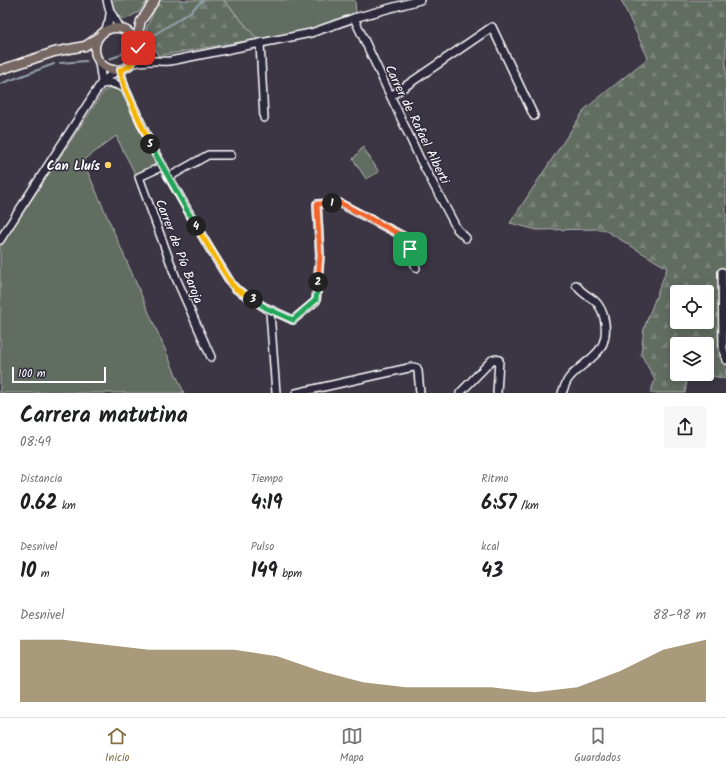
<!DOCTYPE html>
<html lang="es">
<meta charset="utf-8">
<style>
:root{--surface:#fff;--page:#f6f6f6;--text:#202124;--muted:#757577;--line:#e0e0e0;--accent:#847042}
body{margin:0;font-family:Kalam,sans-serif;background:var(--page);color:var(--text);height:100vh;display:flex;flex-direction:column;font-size:15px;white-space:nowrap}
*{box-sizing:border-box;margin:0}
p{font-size:13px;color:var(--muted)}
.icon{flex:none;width:22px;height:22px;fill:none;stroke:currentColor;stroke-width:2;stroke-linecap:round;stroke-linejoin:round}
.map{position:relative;height:393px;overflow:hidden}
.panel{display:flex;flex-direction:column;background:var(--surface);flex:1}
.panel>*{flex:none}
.buttons{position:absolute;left:670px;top:285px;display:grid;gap:8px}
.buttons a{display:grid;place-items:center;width:44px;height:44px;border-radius:4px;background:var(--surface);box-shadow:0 2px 10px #0003;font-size:20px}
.scale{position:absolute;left:12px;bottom:10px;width:94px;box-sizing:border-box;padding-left:4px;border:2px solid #fff;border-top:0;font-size:11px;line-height:14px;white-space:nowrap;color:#fff;-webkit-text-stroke:3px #2f2a3d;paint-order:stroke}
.pin{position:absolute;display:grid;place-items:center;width:34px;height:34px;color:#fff;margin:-17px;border-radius:8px;box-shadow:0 2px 6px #0006}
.km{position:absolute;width:20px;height:20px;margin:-10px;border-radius:50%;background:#222;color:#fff;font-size:11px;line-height:20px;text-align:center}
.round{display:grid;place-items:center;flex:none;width:42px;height:42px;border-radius:4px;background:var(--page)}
.overview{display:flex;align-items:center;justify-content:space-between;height:68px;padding:0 20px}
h1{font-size:22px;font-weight:600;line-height:30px}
.figures{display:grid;grid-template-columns:repeat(3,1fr);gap:6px;height:68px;padding:4px 20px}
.figures div{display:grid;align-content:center}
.figures b{font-size:20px;font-weight:600}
.figures small{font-size:11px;font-weight:400}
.figures p{font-size:11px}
.chart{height:112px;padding:8px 20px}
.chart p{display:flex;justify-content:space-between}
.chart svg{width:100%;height:72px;margin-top:4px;fill:var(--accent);opacity:.7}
.dock{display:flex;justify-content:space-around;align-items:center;height:56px;border-top:1px solid var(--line);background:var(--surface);font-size:11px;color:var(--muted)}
.dock a{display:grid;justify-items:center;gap:2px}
.dock .current{color:var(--accent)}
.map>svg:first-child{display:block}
</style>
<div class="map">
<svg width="726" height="393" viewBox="0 0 726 393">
<defs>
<pattern id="forest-firs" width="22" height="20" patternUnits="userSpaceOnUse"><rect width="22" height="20" fill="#626d62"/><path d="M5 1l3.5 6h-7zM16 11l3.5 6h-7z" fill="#7a837a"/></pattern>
</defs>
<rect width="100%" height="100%" fill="#3c3544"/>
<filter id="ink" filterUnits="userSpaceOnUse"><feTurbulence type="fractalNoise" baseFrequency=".025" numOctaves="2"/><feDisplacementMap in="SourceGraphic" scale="8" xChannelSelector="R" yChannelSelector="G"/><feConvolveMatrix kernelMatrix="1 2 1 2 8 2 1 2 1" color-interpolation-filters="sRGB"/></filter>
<g filter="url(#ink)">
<!-- green -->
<g fill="#626d62" stroke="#b0b6b0">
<path d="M 111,0 L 148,0 L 139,12 L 124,20 L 115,13 Z"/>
<path d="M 224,0 L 355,0 L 356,13 L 311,30 L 257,39 Z"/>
<path d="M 111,88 L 121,91 L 157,165 L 135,174 L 116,136 L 83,161 L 184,393 L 0,393 L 0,247 L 104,91 Z"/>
<path d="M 363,147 L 379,172 L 366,179 L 353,159 Z"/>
</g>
<!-- forest -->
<g fill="url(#forest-firs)" stroke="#b0b6b0" fill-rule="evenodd">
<path d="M 159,0 L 224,0 L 257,39 L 158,56 L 146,29 Z"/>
<path d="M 621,0 L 726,0 L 726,379 L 704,374 L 707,374 L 707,344 L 677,344 L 677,374 L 688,374 L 685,393 L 650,393 L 655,380 L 641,354 L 644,328 L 667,268 L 603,229 L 537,230 L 510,223 L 585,109 L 648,58 ZM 677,292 L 707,292 L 707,322 L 677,322 Z"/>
</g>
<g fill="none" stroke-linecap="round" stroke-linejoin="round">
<!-- stream -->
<g stroke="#93a2ab" stroke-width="2">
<path d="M 146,40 L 190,12 L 203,0"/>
<path d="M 109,59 L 118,56 L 129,49"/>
<path d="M 60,63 L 86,61"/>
<path d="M 0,84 L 54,64"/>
</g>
<!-- minor casing -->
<g stroke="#fff" stroke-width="10">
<g id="minor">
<path d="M 107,0 L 110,11 L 120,28"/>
<path d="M 354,18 L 420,159 L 457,229 L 466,238"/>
<path d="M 105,31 L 109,21 L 110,14"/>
<path d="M 260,43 L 264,118"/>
<path d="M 138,48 L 149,60"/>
<path d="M 99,63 L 102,82"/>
<path d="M 132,64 C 146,59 156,62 170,61 L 311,33 L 354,18 L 420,0"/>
<path d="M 120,70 L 125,88 L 153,149 L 208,246 L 231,283 L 236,289 L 266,308 L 270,312 L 276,393"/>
<path d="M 101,84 L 112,83 L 125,88"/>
<path d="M 391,96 L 492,27 L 534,116"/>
<path d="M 163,166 L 139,177 L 176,278 L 211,357"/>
<path d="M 169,177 L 208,155 L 231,155"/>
<path d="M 0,240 L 102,82 L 116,71"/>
<path d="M 722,272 L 723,348 L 726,360"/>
<path d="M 267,308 L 293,320 L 316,301 L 320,255 L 317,204 L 339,203 L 403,236 L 410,249 L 416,268"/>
<path d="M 296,393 L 413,367 L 417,368 L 418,371 L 420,393"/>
<path d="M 460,393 L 492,360 L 496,359 L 499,360 L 497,393"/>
<path d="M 562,393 C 564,388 566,381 570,377 C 587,358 609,354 605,323 C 604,317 603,311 599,306 C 596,300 590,298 585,294 C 582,292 579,289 576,285"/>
</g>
</g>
<!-- major casing -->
<g stroke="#fff" stroke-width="11">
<g id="major">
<circle cx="116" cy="49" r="21"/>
<path d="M 136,42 L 141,21 L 155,0"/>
<path d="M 0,70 L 54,52 L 85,46 L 97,38"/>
</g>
</g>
<!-- minor -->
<use href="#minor" stroke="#2f2a3d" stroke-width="7"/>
<!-- major -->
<use href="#major" stroke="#776864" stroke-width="8"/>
</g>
</g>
<g fill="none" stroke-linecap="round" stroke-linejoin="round" filter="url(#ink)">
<!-- split-1 casing -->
<g stroke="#fff" stroke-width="8">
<path id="split-1" d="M 332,203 L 340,203 L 403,236 L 410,249"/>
</g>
<!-- split-2 casing -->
<g stroke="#fff" stroke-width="8">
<path id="split-2" d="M 318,282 L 320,255 L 317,204 L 332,203"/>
</g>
<!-- split-3 casing -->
<g stroke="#fff" stroke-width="8">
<path id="split-3" d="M 253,299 L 266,308 L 293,320 L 316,300 L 318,282"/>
</g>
<!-- split-4 casing -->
<g stroke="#fff" stroke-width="8">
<path id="split-4" d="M 196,226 L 231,283 L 236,289 L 253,299"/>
</g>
<!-- split-5 casing -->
<g stroke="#fff" stroke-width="8">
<path id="split-5" d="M 150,144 L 196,226"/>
</g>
<!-- split-6 casing -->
<g stroke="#fff" stroke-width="8">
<path id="split-6" d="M 138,48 C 137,59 132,67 120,70 L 125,88 L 150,144"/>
</g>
<!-- split-1 -->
<use href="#split-1" stroke="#f0652b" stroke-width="5"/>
<!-- split-2 -->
<use href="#split-2" stroke="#f0652b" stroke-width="5"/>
<!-- split-3 -->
<use href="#split-3" stroke="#22a559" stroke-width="5"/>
<!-- split-4 -->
<use href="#split-4" stroke="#f5b400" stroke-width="5"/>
<!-- split-5 -->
<use href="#split-5" stroke="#22a559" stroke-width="5"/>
<!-- split-6 -->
<use href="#split-6" stroke="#f5b400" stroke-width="5"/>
</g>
<!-- markers -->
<circle fill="#ffd166" stroke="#2f2a3d" stroke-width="1.5" cx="108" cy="165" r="4"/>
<g text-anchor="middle" stroke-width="3" stroke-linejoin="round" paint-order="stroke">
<!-- street labels -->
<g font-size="13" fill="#fff" stroke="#2f2a3d">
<text transform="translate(418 124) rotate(64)" y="5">Carrer de Rafael Alberti</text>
<text transform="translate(180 251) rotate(69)" y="5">Carrer de Pío Baroja</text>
</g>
<!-- poi labels -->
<g font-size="13" font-weight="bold" fill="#fff" stroke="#2f2a3d" text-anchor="end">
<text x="100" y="170">Can Lluís</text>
</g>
</g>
</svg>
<div class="buttons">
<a><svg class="icon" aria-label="locate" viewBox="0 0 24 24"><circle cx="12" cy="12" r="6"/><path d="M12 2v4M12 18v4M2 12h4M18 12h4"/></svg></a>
<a><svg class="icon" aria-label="layers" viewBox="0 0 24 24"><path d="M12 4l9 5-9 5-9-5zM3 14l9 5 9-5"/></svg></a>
</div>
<div class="scale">100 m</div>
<div class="pin" style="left:410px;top:249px;background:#1e9e55"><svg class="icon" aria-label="arrive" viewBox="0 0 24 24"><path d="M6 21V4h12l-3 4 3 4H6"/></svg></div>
<div class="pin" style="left:138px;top:48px;background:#d93025"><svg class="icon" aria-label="check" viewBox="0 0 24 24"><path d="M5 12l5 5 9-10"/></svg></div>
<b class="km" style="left:332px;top:203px">1</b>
<b class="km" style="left:318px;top:282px">2</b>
<b class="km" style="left:253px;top:299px">3</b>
<b class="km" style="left:196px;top:226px">4</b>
<b class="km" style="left:150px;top:144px">5</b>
</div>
<section class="panel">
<div class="overview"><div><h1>Carrera matutina</h1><p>08:49</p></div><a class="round"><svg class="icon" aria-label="share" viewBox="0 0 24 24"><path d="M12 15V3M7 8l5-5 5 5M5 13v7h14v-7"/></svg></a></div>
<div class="figures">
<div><p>Distancia</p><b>0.62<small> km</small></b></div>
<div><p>Tiempo</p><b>4:19</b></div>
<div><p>Ritmo</p><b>6:57<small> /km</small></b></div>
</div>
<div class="figures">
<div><p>Desnivel</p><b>10<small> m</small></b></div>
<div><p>Pulso</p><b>149<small> bpm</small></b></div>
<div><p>kcal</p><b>43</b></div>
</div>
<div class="chart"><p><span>Desnivel</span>88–98 m</p>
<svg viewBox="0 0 160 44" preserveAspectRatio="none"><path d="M0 44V6L10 6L20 9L30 12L40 12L50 12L60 16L70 25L80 32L90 35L100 35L110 35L120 38L130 35L140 25L150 12L160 6V44z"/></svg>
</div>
</section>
<nav class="dock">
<a class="current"><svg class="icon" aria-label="home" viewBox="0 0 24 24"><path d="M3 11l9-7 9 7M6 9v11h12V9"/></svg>Inicio</a>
<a><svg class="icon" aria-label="map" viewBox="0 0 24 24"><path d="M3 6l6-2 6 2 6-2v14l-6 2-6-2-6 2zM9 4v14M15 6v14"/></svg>Mapa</a>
<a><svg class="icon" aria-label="saved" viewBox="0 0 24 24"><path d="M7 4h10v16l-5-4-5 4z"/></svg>Guardados</a>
</nav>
